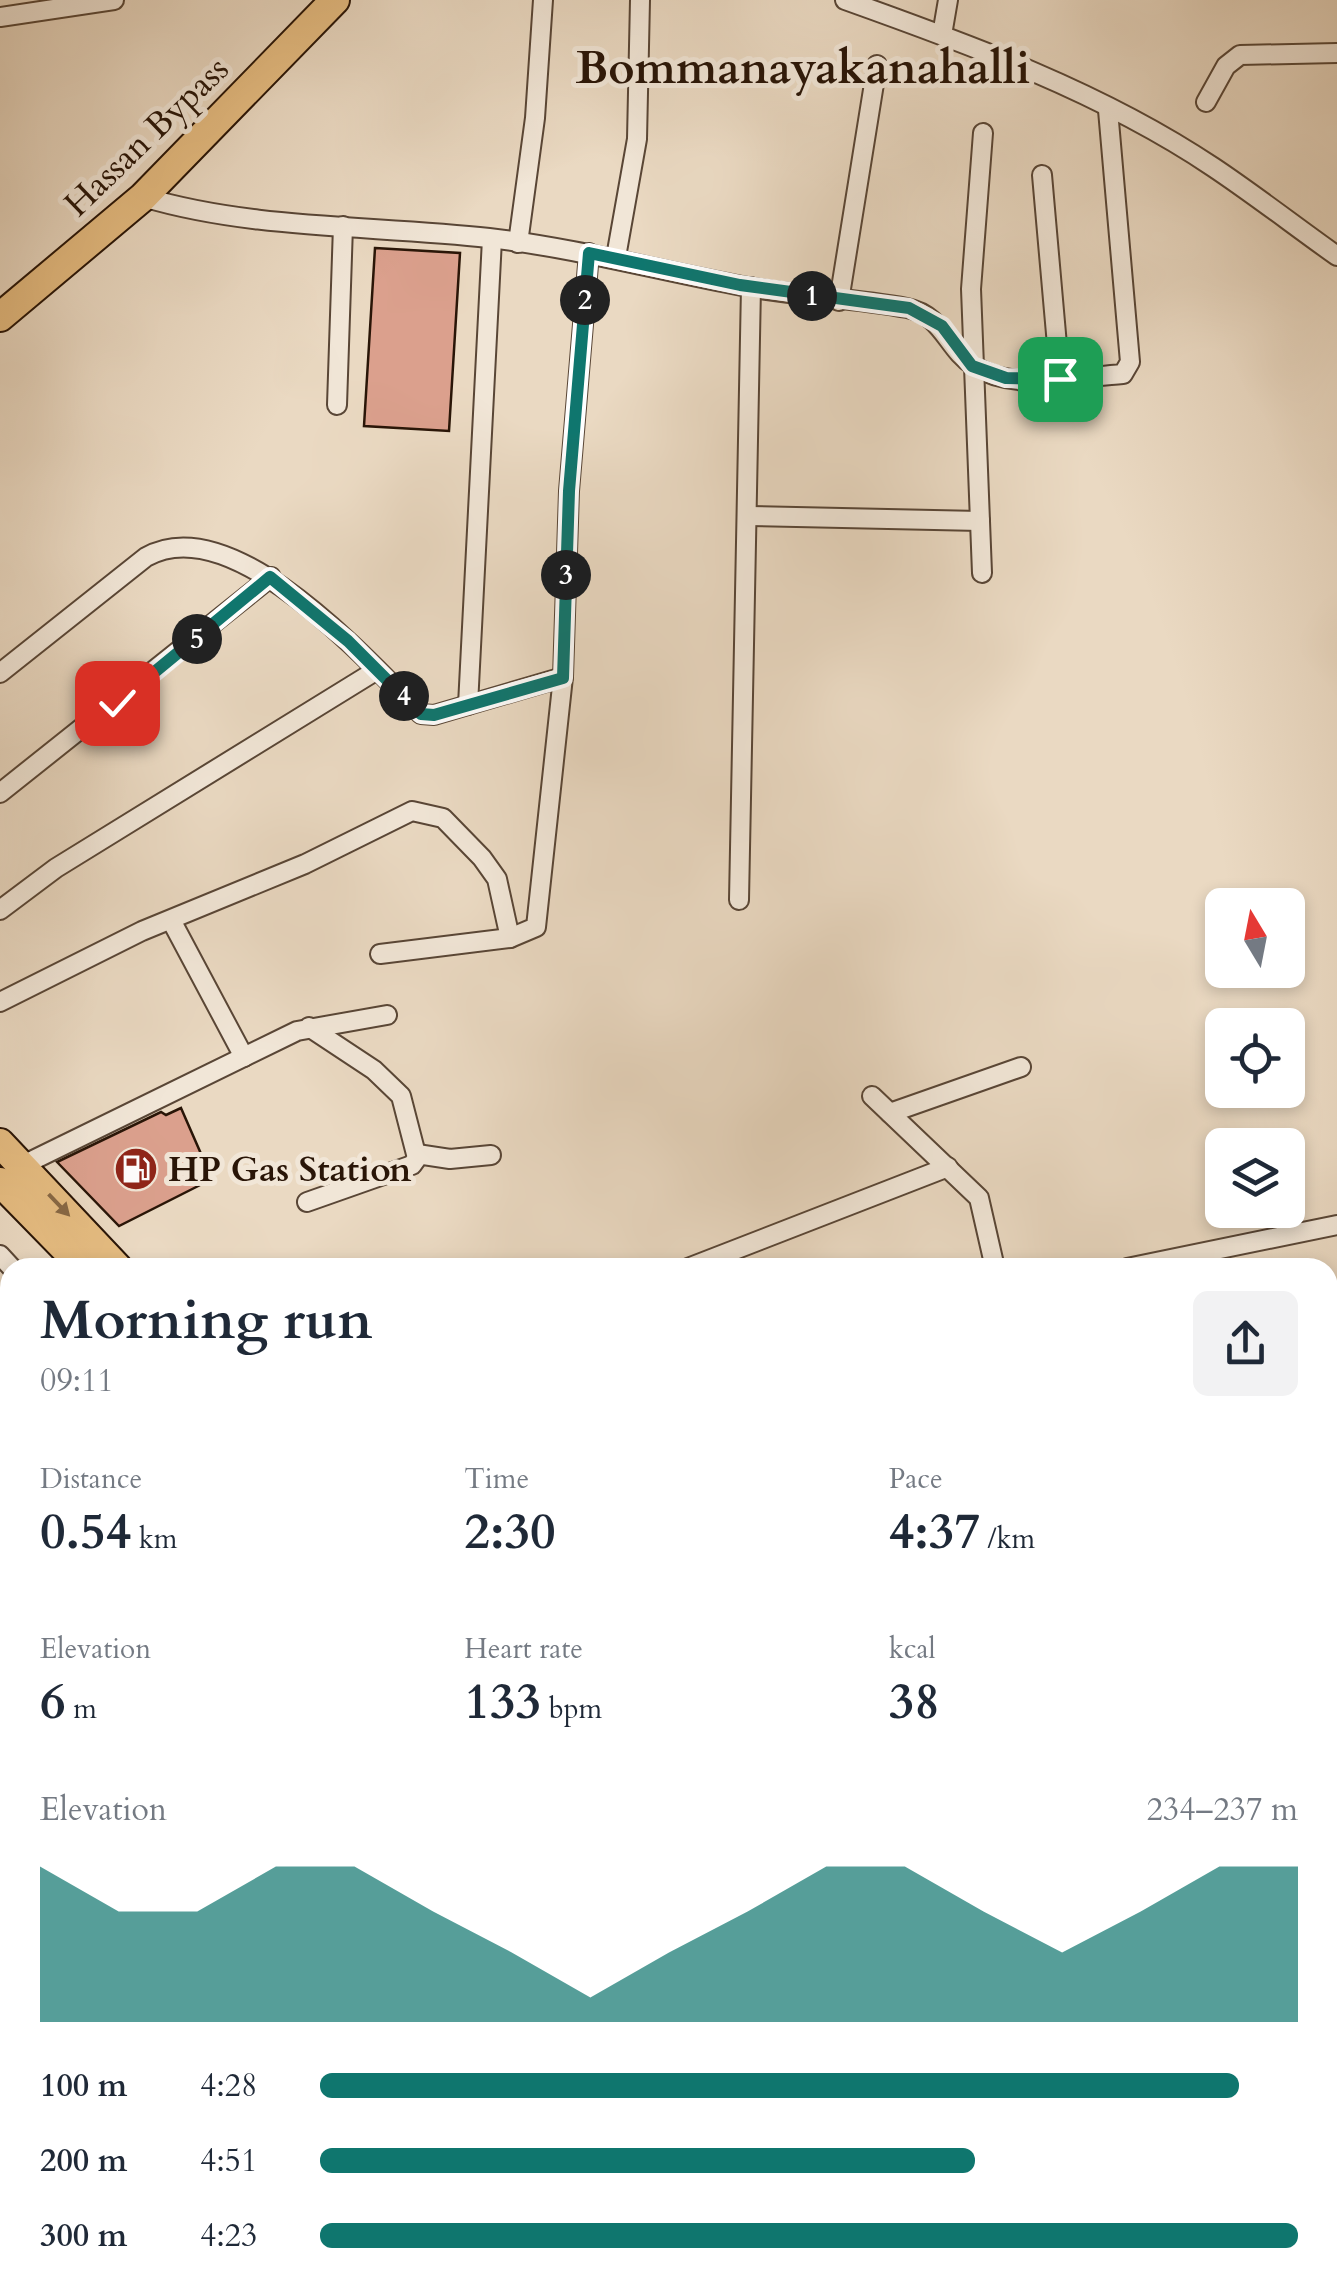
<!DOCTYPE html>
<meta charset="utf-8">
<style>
:root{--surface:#fff;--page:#f2f2f3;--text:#1f2937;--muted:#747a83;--accent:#0f766e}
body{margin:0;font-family:Cardo,serif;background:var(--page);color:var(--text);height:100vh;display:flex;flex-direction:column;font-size:38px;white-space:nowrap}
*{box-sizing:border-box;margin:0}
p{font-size:32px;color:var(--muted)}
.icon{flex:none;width:55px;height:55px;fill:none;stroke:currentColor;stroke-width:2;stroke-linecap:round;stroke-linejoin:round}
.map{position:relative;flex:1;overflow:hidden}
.sheet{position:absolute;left:0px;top:1258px;width:1338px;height:1038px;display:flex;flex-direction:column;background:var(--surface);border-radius:30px 30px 0 0;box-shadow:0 5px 15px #0003}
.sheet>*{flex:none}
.needle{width:65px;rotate:350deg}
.controls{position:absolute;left:1205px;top:888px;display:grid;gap:20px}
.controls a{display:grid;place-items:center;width:100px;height:100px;border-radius:15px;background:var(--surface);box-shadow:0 5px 15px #0003;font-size:50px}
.pin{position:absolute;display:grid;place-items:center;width:85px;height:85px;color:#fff;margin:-42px;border-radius:20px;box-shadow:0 5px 15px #0006}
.km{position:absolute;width:50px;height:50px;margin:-25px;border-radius:50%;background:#222;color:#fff;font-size:28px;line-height:50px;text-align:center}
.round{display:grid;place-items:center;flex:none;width:105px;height:105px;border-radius:15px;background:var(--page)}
.overview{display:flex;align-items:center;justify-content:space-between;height:170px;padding:0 40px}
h1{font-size:55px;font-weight:600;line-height:75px}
.metrics{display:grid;grid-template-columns:repeat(3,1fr);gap:15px;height:170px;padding:10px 40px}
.metrics div{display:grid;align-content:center}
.metrics b{font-size:50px;font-weight:600}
.metrics small{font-size:28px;font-weight:400}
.metrics p{font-size:28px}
.chart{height:280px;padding:20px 40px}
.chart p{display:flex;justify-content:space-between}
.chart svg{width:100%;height:180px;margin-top:10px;fill:var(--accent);opacity:.7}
ul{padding:0 40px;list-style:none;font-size:32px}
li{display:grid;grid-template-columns:160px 120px 1fr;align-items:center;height:75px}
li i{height:25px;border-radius:12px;background:var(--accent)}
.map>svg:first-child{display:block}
</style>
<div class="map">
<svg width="1337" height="2294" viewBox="0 0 1337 2294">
<rect width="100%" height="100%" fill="#ead9c2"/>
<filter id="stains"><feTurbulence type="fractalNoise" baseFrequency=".002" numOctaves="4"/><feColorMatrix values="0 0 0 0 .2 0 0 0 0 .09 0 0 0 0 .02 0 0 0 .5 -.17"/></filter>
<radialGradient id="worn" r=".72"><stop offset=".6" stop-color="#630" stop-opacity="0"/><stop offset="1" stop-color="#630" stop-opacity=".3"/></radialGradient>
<!-- building -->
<g fill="#dba08d" stroke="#291507" stroke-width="2.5">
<path d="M 375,248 L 460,253 L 449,431 L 364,426 Z"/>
<path d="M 181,1108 L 212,1179 L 119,1226 L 57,1162 L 161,1112 L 166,1115 Z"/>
</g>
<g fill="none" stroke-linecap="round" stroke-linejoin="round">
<!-- minor casing -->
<g stroke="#594636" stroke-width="22">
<g id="minor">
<path d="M 845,0 C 971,45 1101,92 1213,167 C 1255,195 1296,227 1337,256"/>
<path d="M 0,17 L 114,0"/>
<path d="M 942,35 L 948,0"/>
<path d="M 1206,102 L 1226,66 L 1240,55 L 1337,53"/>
<path d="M 1042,175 L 1060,379"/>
<path d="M 143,197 C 254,230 374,225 489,238 C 575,248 657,270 742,286 C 796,296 853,298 907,308 C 943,315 947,349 974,366 C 1014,392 1078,377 1123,374 L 1130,362 L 1108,110"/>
<path d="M 518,243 L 535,118 L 543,0"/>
<path d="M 616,257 L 637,139 L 640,0"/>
<path d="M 839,301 L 877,65"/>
<path d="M 337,405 L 343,226"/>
<path d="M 747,516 L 980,521"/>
<path d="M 982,573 L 971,289 L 983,133"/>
<path d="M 0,673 L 146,557 C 232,508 367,660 421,714 L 434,715 L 563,677"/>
<path d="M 468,705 L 492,239"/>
<path d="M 0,793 L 271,577"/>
<path d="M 739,900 L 751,287"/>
<path d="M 0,910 L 56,868 L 377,670"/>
<path d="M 171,920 L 244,1057"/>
<path d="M 380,954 L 510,938 L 536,927 L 563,677 L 569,491 L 589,253"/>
<path d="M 0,1002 L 142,931 L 305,864 L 412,811 L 443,818 L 482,858 L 497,879 L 510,938"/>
<path d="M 872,1096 L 979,1198 L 995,1268"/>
<path d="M 890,1113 L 1021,1067"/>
<path d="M 417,1154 L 450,1159 L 491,1155"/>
<path d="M 21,1166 L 297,1031 L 387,1015"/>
<path d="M 307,1202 L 412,1165 L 417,1158 L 401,1096 L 374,1070 L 309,1027"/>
<path d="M 0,1255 L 12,1268"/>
<path d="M 688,1268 L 948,1167"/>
<path d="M 1127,1268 L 1337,1225"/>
<path d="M 0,1423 L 10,1421"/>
<path d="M 1328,1504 L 1337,1501"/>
<path d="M 0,1516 L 10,1513"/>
<path d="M 1328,1685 L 1337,1683"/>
<path d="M 1328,1758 L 1337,1753"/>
<path d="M 0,1763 L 10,1759"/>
<path d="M 1328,1940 L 1337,1933"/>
<path d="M 1328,2052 L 1337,2045"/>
<path d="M 1328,2071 L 1337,2081"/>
<path d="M 639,2285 L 645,2294"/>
<path d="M 841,2294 L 854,2285"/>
<path d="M 907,2294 L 917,2285"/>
</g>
</g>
<!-- highway casing -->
<g stroke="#291507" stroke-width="32">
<g id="highway">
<path d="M 0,317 L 143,197 L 335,0"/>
<path d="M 0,1143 L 118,1268"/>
<path d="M 0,1182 L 84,1268"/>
<path d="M 1001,2285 L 1009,2294"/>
<path d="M 1028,2285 L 1036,2294"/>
</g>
</g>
<!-- minor -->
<use href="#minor" stroke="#f1e6d7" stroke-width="18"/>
<!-- highway -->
<use href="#highway" stroke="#e5bc81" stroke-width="28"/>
</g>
<!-- one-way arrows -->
<defs><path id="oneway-solid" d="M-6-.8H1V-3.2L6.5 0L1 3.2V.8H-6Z" transform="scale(2.5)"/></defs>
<use fill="#876844" href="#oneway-solid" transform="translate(59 1205) rotate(46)"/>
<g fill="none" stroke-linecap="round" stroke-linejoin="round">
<!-- route casing -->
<g stroke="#fff" stroke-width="20">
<path id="route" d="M 117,703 L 270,577 L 348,641 L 421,714 L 434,715 L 563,678 L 569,491 L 589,253 L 740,285 L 909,308 L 942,326 L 972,366 L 1006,378 L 1060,379"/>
</g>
<!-- route -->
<use href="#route" stroke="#0f766e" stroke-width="12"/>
</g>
<!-- icons -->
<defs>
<g id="fuel-disc" transform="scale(2.25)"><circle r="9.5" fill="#8f2418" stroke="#f1e6d7"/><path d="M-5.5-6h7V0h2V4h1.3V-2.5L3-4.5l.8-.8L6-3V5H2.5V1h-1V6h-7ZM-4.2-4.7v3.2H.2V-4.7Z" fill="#fff"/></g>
</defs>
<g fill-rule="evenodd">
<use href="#fuel-disc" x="136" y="1169"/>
</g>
<g text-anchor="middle" stroke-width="10" stroke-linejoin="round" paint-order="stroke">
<!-- street labels -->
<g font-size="35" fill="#291507" stroke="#f1e6d7">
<text transform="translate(146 136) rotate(-44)" y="12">Hassan Bypass</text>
</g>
<!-- poi labels -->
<g font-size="35" font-weight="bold" fill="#291507" stroke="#f1e6d7" text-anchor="start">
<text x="168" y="1181">HP Gas Station</text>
</g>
<!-- district labels -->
<g font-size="45" font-weight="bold" fill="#291507" stroke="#f1e6d7">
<text x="803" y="83">Bommanayakanahalli</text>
</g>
</g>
<rect width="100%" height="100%" filter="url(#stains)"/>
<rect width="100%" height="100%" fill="url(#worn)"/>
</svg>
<div class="controls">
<a><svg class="needle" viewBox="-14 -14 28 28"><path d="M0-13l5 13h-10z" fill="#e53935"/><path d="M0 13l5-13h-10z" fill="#747a83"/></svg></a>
<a><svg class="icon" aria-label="locate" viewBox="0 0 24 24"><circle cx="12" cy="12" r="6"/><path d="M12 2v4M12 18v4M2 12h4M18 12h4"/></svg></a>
<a><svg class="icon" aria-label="layers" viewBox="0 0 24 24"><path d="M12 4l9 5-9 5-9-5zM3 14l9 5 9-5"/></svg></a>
</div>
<div class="pin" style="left:1060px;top:379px;background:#1e9e55"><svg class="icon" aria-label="arrive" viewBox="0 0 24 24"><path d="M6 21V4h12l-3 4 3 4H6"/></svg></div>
<div class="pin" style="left:117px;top:703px;background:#d93025"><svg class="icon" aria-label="check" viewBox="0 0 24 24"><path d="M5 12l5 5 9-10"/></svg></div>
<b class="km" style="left:812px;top:296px">1</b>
<b class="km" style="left:585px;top:300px">2</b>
<b class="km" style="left:566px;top:575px">3</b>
<b class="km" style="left:404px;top:696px">4</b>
<b class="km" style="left:197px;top:639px">5</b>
<section class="sheet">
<div class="overview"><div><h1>Morning run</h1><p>09:11</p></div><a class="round"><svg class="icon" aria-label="share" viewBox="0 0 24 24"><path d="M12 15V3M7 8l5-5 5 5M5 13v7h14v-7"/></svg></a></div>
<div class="metrics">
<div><p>Distance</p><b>0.54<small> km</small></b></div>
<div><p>Time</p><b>2:30</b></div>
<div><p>Pace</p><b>4:37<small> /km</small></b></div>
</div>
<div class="metrics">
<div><p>Elevation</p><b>6<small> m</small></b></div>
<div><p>Heart rate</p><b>133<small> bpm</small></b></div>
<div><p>kcal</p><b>38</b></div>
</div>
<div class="chart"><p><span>Elevation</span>234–237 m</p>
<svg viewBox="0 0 160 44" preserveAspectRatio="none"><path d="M0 44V6L10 17L20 17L30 6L40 6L50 17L60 27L70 38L80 27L90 17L100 6L110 6L120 17L130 27L140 17L150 6L160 6V44z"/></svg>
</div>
<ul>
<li><b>100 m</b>4:28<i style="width:94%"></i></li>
<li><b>200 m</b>4:51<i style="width:67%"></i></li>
<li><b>300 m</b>4:23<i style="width:100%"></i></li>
</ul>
</section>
</div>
